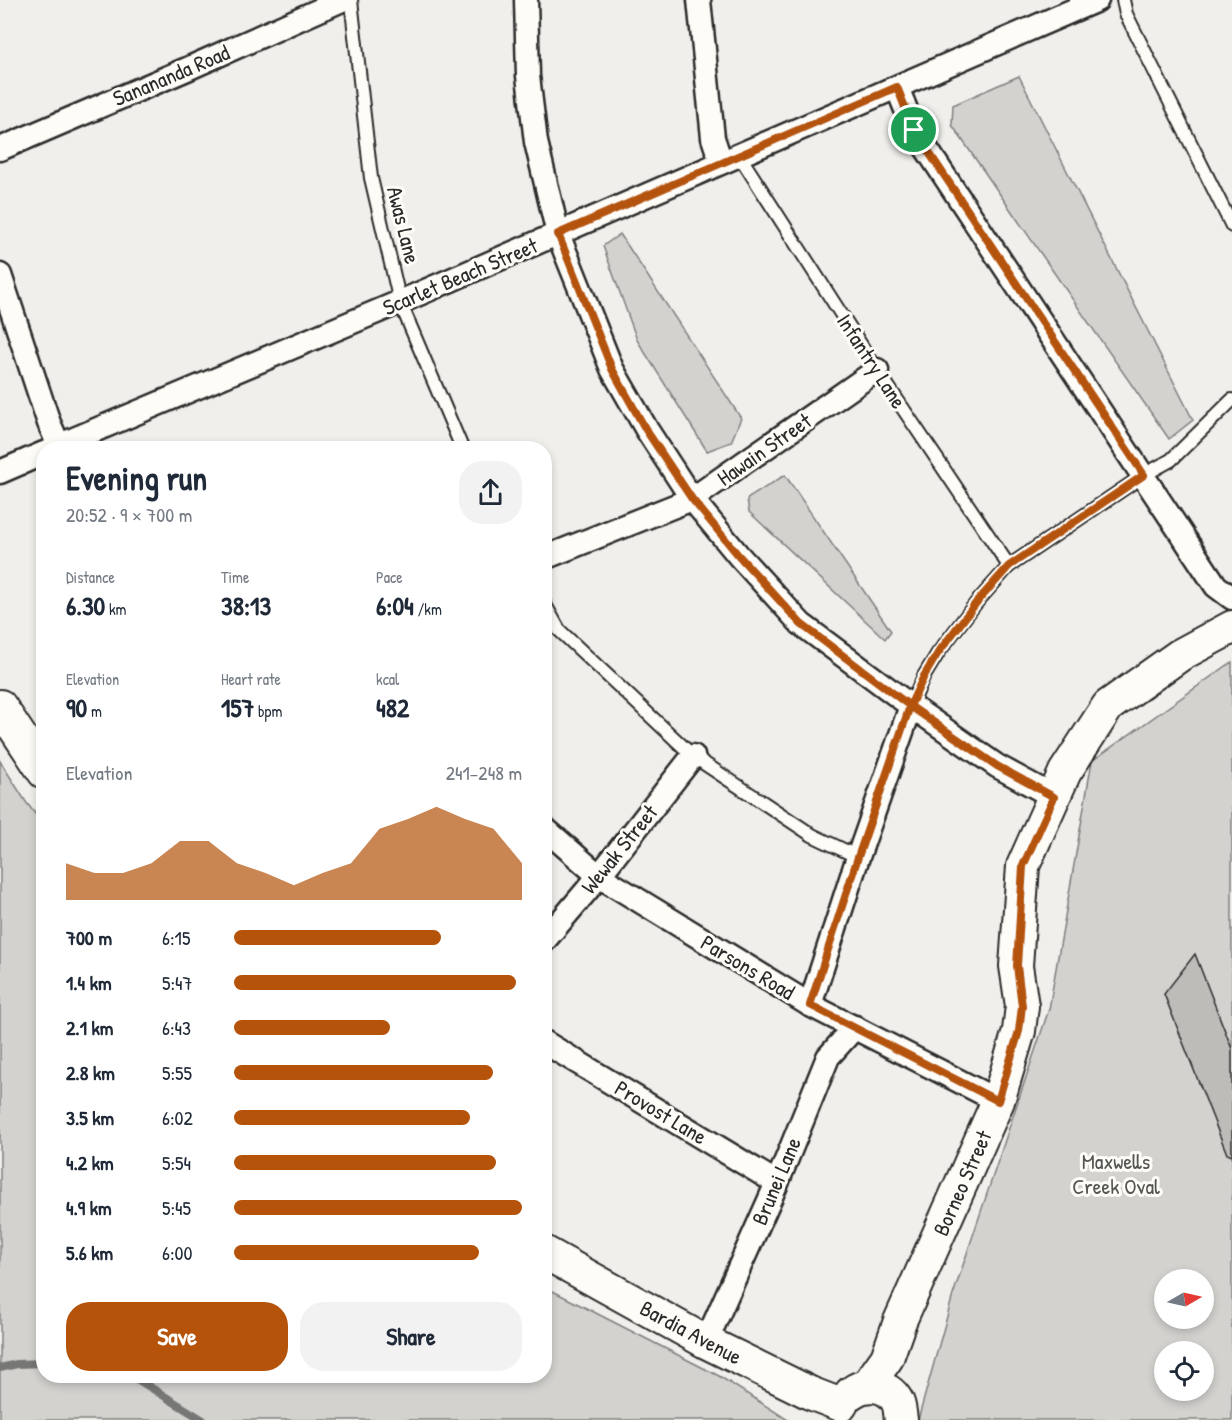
<!DOCTYPE html>
<meta charset="utf-8">
<style>
:root{--surface:#fff;--page:#f2f2f3;--text:#1f2937;--muted:#747a83;--accent:#b45309}
body{margin:0;font-family:"Patrick Hand",sans-serif;background:var(--page);color:var(--text);height:100vh;display:flex;flex-direction:column;font-size:22px;white-space:nowrap}
*{box-sizing:border-box;margin:0}
p{font-size:20px;color:var(--muted)}
.icon{flex:none;width:33px;height:33px;fill:none;stroke:currentColor;stroke-width:2;stroke-linecap:round;stroke-linejoin:round}
.map{position:relative;flex:1;overflow:hidden}
.drawer{position:absolute;left:36px;top:441px;width:516px;height:942px;display:flex;flex-direction:column;background:var(--surface);border-radius:24px;box-shadow:0 3px 9px #0003}
.drawer>*{flex:none}
.needle{width:39px;rotate:81deg}
.controls{position:absolute;left:1154px;top:1269px;display:grid;gap:12px}
.controls a{display:grid;place-items:center;width:60px;height:60px;border-radius:50%;background:var(--surface);box-shadow:0 3px 9px #0003;font-size:30px}
.pin{position:absolute;display:grid;place-items:center;width:51px;height:51px;color:#fff;margin:-26px;border:3px solid #fff;border-radius:50%;box-shadow:0 2px 6px #0007}
.round{display:grid;place-items:center;flex:none;width:63px;height:63px;border-radius:24px;background:var(--page)}
.headline{display:flex;align-items:center;justify-content:space-between;height:102px;padding:0 30px}
h1{font-size:33px;font-weight:700;line-height:45px}
.stats{display:grid;grid-template-columns:repeat(3,1fr);gap:9px;height:102px;padding:6px 30px}
.stats div{display:grid;align-content:center}
.stats b{font-size:26px;font-weight:700}
.stats small{font-size:16px;font-weight:400}
.stats p{font-size:16px}
.chart{height:168px;padding:12px 30px}
.chart p{display:flex;justify-content:space-between}
.chart svg{width:100%;height:108px;margin-top:6px;fill:var(--accent);opacity:.7}
.cta{display:flex;gap:12px;margin-top:auto;padding:12px 30px}
.cta a{flex:1;height:69px;border-radius:24px;background:var(--accent);color:#fff;font-size:24px;font-weight:700;line-height:69px;text-align:center}
.cta a+a{background:var(--page);color:var(--text)}
ul{padding:0 30px;list-style:none;font-size:20px}
li{display:grid;grid-template-columns:96px 72px 1fr;align-items:center;height:45px}
li i{height:15px;border-radius:8px;background:var(--accent)}
.map>svg:first-child{display:block}
</style>
<div class="map">
<svg width="1232" height="1420" viewBox="0 0 1232 1420">
<rect width="100%" height="100%" fill="#f0efeb"/>
<filter id="ink" filterUnits="userSpaceOnUse"><feTurbulence type="fractalNoise" baseFrequency=".0167" numOctaves="2"/><feDisplacementMap in="SourceGraphic" scale="12" xChannelSelector="R" yChannelSelector="G"/><feConvolveMatrix kernelMatrix="1 2 1 2 8 2 1 2 1" color-interpolation-filters="sRGB"/></filter>
<g filter="url(#ink)">
<!-- green -->
<g fill="#d3d2cf" stroke="#7f7e7d" stroke-width="1.5" fill-rule="evenodd">
<path d="M 1019,76 L 1193,420 L 1169,439 L 952,125 L 953,105 Z"/>
<path d="M 620,234 L 741,418 L 731,442 L 707,451 L 637,340 L 603,246 Z"/>
<path d="M 785,475 L 891,631 L 885,639 L 749,512 L 747,499 Z"/>
<path d="M 1232,662 L 1232,1420 L 918,1420 L 953,1295 L 1049,1009 L 1092,761 ZM 1164,1280 L 1203,1280 L 1203,1318 L 1164,1318 ZM 1164,1352 L 1203,1352 L 1203,1390 L 1164,1390 Z"/>
<path d="M 0,761 L 26,802 L 43,824 L 44,1376 L 544,1376 L 545,1287 L 719,1376 L 788,1420 L 0,1420 Z"/>
</g>
<g fill="none" stroke-linecap="round" stroke-linejoin="round">
<!-- stream -->
<g stroke="#777775" stroke-width="8">
<path d="M 0,1368 L 17,1364 L 44,1363"/>
<path d="M 132,1376 L 203,1420"/>
</g>
</g>
<!-- building -->
<path fill="#bdbcb8" stroke="#2b2b2b" stroke-width="1.5" d="M 1195,954 L 1232,1049 L 1232,1156 L 1227,1154 L 1164,994 Z"/>
<g fill="none" stroke-linecap="round" stroke-linejoin="round">
<!-- lane casing -->
<g stroke="#2b2b2b" stroke-width="16">
<g id="lane">
<path d="M 351,0 L 371,178 L 400,302 L 462,448"/>
<path d="M 1123,0 L 1126,14 L 1232,226"/>
<path d="M 739,155 L 877,370 L 1009,566"/>
<path d="M 544,603 L 559,630 L 693,756 L 812,835 L 858,857"/>
<path d="M 911,706 L 924,676 L 938,653 L 976,603 L 1009,566 L 1144,475 L 1171,460 L 1232,400"/>
</g>
</g>
<!-- street casing -->
<g stroke="#2b2b2b" stroke-width="27">
<g id="street">
<path d="M 526,0 L 528,76 L 536,142 L 558,234 L 612,369 L 647,430 L 692,499 L 739,556 L 801,624 L 911,706 L 997,766 L 1054,797"/>
<path d="M 699,0 L 713,138 L 721,162"/>
<path d="M 897,87 L 914,130 L 1216,586 L 1232,598"/>
<path d="M 0,149 L 187,69 L 342,0"/>
<path d="M 0,275 L 49,423 L 60,448"/>
<path d="M 53,448 L 400,302 L 1097,0"/>
<path d="M 0,472 L 44,453"/>
<path d="M 544,558 L 692,499 L 877,370"/>
<path d="M 544,828 L 599,876 L 810,1005 L 998,1101"/>
<path d="M 544,941 L 599,876 L 693,756"/>
<path d="M 810,1005 L 858,857 L 911,706"/>
<path d="M 544,1042 L 777,1183"/>
<path d="M 706,1342 L 777,1183 L 828,1057 L 855,1027"/>
</g>
</g>
<!-- secondary casing -->
<g stroke="#2b2b2b" stroke-width="36">
<g id="secondary">
<path d="M 0,706 L 44,772"/>
<path d="M 544,1252 L 706,1342 L 810,1393 L 841,1405"/>
<path d="M 867,1386 L 887,1358 L 900,1321 L 998,1101 L 1019,1031 L 1022,1006 L 1016,966 L 1023,866 L 1065,772 L 1108,706 L 1180,655 L 1232,627"/>
<path d="M 851,1393 C 865,1382 888,1384 897,1401 C 900,1406 900,1414 901,1420"/>
</g>
</g>
<!-- lane -->
<use href="#lane" stroke="#fdfcf7" stroke-width="12"/>
<!-- street -->
<use href="#street" stroke="#fdfcf7" stroke-width="22"/>
<!-- secondary -->
<use href="#secondary" stroke="#fdfcf7" stroke-width="32"/>
</g>
</g>
<g fill="none" stroke-linecap="round" stroke-linejoin="round" filter="url(#ink)">
<!-- route casing -->
<g stroke="#fff" stroke-width="12">
<path id="route" d="M 914,130 L 897,87 L 558,234 L 612,369 L 646,430 L 692,499 L 739,556 L 801,624 L 910,706 L 858,857 L 810,1005 L 998,1101 L 1019,1031 L 1022,1006 L 1017,966 L 1023,866 L 1054,797 L 997,766 L 910,706 L 924,676 L 938,653 L 976,603 L 1009,566 L 1144,475 L 914,130"/>
</g>
<!-- route -->
<use href="#route" stroke="#b45309" stroke-width="8"/>
</g>
<g text-anchor="middle" stroke-width="6" stroke-linejoin="round" paint-order="stroke">
<!-- street labels -->
<g font-size="22" fill="#2b2b2b" stroke="#fdfcf7">
<text transform="translate(171 75) rotate(-23)" y="8">Sanananda Road</text>
<text transform="translate(404 225) rotate(76)" y="8">Awas Lane</text>
<text transform="translate(460 276) rotate(-23)" y="8">Scarlet Beach Street</text>
<text transform="translate(872 361) rotate(57)" y="8">Infantry Lane</text>
<text transform="translate(764 449) rotate(-35)" y="8">Hawain Street</text>
<text transform="translate(619 849) rotate(-51)" y="8">Wewak Street</text>
<text transform="translate(748 967) rotate(31)" y="8">Parsons Road</text>
<text transform="translate(661 1112) rotate(31)" y="8">Provost Lane</text>
<text transform="translate(776 1181) rotate(-67)" y="8">Brunei Lane</text>
<text transform="translate(962 1183) rotate(-66)" y="8">Borneo Street</text>
<text transform="translate(691 1332) rotate(28)" y="8">Bardia Avenue</text>
</g>
<!-- park labels -->
<g font-size="22" fill="#555554" stroke="#fdfcf7">
<text x="1116" y="1169">Maxwells<tspan x="1116" dy="25">Creek Oval</tspan></text>
</g>
</g>
</svg>
<div class="controls">
<a><svg class="needle" viewBox="-14 -14 28 28"><path d="M0-13l5 13h-10z" fill="#e53935"/><path d="M0 13l5-13h-10z" fill="#747a83"/></svg></a>
<a><svg class="icon" aria-label="locate" viewBox="0 0 24 24"><circle cx="12" cy="12" r="6"/><path d="M12 2v4M12 18v4M2 12h4M18 12h4"/></svg></a>
</div>
<div class="pin" style="left:914px;top:130px;background:#1e9e55"><svg class="icon" aria-label="arrive" viewBox="0 0 24 24"><path d="M6 21V4h12l-3 4 3 4H6"/></svg></div>
<section class="drawer">
<div class="headline"><div><h1>Evening run</h1><p>20:52 · 9 × 700 m</p></div><a class="round"><svg class="icon" aria-label="share" viewBox="0 0 24 24"><path d="M12 15V3M7 8l5-5 5 5M5 13v7h14v-7"/></svg></a></div>
<div class="stats">
<div><p>Distance</p><b>6.30<small> km</small></b></div>
<div><p>Time</p><b>38:13</b></div>
<div><p>Pace</p><b>6:04<small> /km</small></b></div>
</div>
<div class="stats">
<div><p>Elevation</p><b>90<small> m</small></b></div>
<div><p>Heart rate</p><b>157<small> bpm</small></b></div>
<div><p>kcal</p><b>482</b></div>
</div>
<div class="chart"><p><span>Elevation</span>241–248 m</p>
<svg viewBox="0 0 160 44" preserveAspectRatio="none"><path d="M0 44V29L10 33L20 33L30 29L40 20L50 20L60 29L70 33L80 38L90 33L100 29L110 15L120 11L130 6L140 11L150 15L160 29V44z"/></svg>
</div>
<ul>
<li><b>700 m</b>6:15<i style="width:72%"></i></li>
<li><b>1.4 km</b>5:47<i style="width:98%"></i></li>
<li><b>2.1 km</b>6:43<i style="width:54%"></i></li>
<li><b>2.8 km</b>5:55<i style="width:90%"></i></li>
<li><b>3.5 km</b>6:02<i style="width:82%"></i></li>
<li><b>4.2 km</b>5:54<i style="width:91%"></i></li>
<li><b>4.9 km</b>5:45<i style="width:100%"></i></li>
<li><b>5.6 km</b>6:00<i style="width:85%"></i></li>
</ul>
<div class="cta"><a>Save</a><a>Share</a></div>
</section>
</div>
